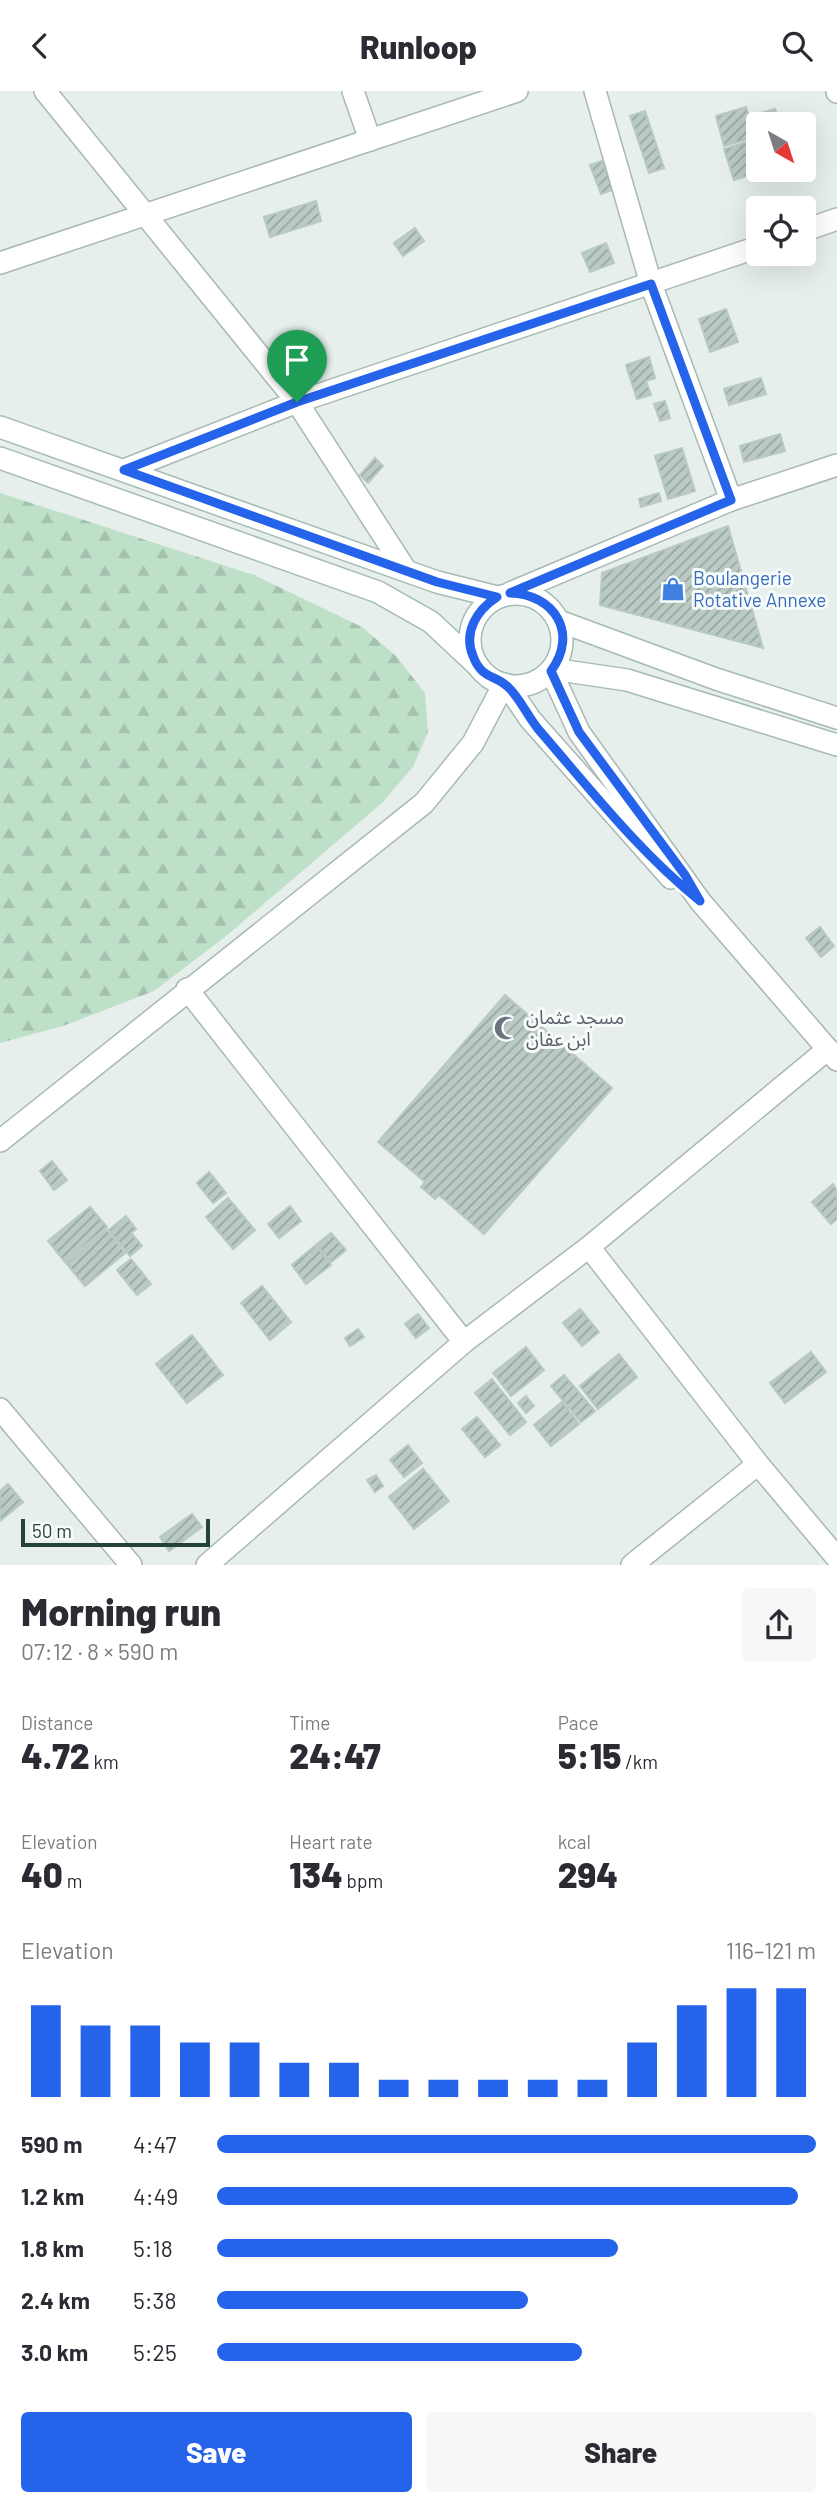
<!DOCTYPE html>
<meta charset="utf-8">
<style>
:root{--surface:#fff;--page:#f7f7f7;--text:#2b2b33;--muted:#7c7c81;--accent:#2563eb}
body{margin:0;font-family:Barlow,"Noto Sans Arabic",sans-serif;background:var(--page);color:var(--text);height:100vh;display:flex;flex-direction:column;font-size:26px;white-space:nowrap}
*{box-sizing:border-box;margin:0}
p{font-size:23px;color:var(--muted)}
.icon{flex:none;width:38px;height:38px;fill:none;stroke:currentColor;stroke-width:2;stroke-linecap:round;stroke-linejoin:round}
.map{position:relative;height:1474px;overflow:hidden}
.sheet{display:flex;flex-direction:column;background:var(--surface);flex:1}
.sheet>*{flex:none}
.needle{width:46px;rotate:141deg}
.buttons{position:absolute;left:746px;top:21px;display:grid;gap:14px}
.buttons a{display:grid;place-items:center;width:70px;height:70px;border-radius:7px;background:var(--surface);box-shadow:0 7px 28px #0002;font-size:35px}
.scale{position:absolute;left:21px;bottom:18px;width:189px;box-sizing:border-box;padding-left:7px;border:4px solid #24423a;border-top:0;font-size:19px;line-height:24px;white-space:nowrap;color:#24423a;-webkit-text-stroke:5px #f7fbf9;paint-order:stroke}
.pin{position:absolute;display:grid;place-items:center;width:60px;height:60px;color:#fff;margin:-72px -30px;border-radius:50% 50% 50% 0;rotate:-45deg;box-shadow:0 0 7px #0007}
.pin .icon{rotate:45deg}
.round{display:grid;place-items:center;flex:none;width:74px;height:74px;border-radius:7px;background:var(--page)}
.summary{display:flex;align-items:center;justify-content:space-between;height:119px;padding:0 21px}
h1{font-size:38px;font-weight:800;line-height:52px}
.metrics{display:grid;grid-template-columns:repeat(3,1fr);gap:10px;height:119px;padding:7px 21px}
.metrics div{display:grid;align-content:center}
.metrics b{font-size:35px;font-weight:800}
.metrics small{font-size:19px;font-weight:400}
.metrics p{font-size:19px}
.chart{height:196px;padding:14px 21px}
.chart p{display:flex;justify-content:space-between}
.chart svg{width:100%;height:126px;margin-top:7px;stroke:var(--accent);stroke-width:6}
.button{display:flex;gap:14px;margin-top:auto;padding:14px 21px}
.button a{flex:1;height:80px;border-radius:7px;background:var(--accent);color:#fff;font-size:28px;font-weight:800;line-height:80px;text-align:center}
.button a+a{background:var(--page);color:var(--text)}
ul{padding:0 21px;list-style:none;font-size:23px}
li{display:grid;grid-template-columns:112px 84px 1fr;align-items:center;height:52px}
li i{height:18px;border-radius:9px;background:var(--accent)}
header{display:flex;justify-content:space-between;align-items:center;height:91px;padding:0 21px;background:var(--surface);font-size:32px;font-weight:800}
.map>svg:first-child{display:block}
</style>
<header><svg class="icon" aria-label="back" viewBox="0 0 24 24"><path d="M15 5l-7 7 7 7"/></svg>Runloop<svg class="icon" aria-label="search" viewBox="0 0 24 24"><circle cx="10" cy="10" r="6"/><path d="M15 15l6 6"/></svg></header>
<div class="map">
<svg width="837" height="1474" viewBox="0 0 837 1474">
<defs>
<pattern id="forest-firs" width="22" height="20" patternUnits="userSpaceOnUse" patternTransform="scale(1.75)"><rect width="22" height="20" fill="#bfe0c8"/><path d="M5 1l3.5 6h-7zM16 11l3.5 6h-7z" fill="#a4c1ad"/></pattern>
<pattern id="building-hatch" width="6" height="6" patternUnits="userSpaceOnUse" patternTransform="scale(1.75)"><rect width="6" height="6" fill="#bbcac4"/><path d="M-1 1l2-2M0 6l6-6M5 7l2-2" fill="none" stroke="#98a6a0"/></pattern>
</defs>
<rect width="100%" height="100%" fill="#e6efeb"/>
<!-- forest -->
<path fill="url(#forest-firs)" d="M 0,402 L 254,484 L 362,536 L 396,565 L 425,602 L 428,641 L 413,676 L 382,712 L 225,846 L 154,900 L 63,935 L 0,952 Z"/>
<!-- building -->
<g fill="url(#building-hatch)" stroke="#b8c9c2" stroke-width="2">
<path d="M 746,16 L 749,25 L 775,18 L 780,33 L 758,33 L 758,45 L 724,55 L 716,25 Z"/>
<path d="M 645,20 L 664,77 L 649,82 L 630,25 Z"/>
<path d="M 758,48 L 758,79 L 767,79 L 734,89 L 724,58 Z"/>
<path d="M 602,70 L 613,99 L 601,103 L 590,74 Z"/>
<path d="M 316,110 L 321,130 L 270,146 L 264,126 Z"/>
<path d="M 415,137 L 424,150 L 403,165 L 394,152 Z"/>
<path d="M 606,152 L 614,172 L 590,181 L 582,162 Z"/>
<path d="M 726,218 L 738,251 L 710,261 L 699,228 Z"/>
<path d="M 649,266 L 655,287 L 646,290 L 651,304 L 637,308 L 626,274 Z"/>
<path d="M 761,287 L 766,303 L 729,314 L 724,298 Z"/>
<path d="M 665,310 L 670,327 L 660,330 L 654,313 Z"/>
<path d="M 780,343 L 785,360 L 744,371 L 740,355 Z"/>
<path d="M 682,357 L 695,400 L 668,408 L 655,365 Z"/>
<path d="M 375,367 L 383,375 L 368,392 L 360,384 Z"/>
<path d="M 659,402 L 661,410 L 641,416 L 639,408 Z"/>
<path d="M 728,435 L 763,557 L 600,514 L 602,482 Z"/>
<path d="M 820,836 L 834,855 L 821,866 L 806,847 Z"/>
<path d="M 505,904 L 612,997 L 484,1143 L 439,1104 L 435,1108 L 421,1096 L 425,1091 L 378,1051 Z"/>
<path d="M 52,1070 L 67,1089 L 54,1099 L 40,1080 Z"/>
<path d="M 209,1081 L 226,1102 L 213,1112 L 197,1092 Z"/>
<path d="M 833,1093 L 837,1099 L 837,1128 L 831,1133 L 812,1111 Z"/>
<path d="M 228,1107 L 255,1139 L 233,1158 L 206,1126 Z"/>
<path d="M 290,1115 L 301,1130 L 279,1147 L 268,1133 Z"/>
<path d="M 90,1116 L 107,1136 L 65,1171 L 48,1150 Z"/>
<path d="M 126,1125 L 136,1138 L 131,1142 L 142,1155 L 130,1165 L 109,1139 Z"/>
<path d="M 107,1139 L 125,1162 L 85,1195 L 66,1172 Z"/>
<path d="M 331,1142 L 346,1159 L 331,1171 L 316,1154 Z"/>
<path d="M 316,1154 L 331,1174 L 306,1193 L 292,1174 Z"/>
<path d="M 131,1168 L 151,1193 L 137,1204 L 117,1179 Z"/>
<path d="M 262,1195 L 291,1231 L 270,1249 L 241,1212 Z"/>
<path d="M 580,1218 L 599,1241 L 582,1255 L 563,1232 Z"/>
<path d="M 418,1223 L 429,1237 L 416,1247 L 405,1233 Z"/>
<path d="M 358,1238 L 364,1246 L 350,1255 L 345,1247 Z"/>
<path d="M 192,1244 L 223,1284 L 187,1312 L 156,1273 Z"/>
<path d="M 526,1256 L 544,1279 L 511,1305 L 493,1282 Z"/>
<path d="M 811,1261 L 826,1281 L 785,1312 L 770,1292 Z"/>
<path d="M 619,1263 L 637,1286 L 598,1318 L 580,1295 Z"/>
<path d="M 564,1284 L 595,1320 L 581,1331 L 551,1295 Z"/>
<path d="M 492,1288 L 526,1331 L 510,1344 L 475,1302 Z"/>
<path d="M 526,1305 L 534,1315 L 526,1322 L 518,1312 Z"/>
<path d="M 562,1311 L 579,1333 L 551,1355 L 534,1334 Z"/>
<path d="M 477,1326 L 500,1354 L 485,1366 L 462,1338 Z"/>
<path d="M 408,1354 L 422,1372 L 404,1386 L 390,1369 Z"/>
<path d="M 423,1378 L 449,1410 L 414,1438 L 389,1406 Z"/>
<path d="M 376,1384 L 383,1395 L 375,1401 L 367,1389 Z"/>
<path d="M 8,1393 L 23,1411 L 0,1430 L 0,1400 Z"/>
<path d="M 192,1423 L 202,1436 L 169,1460 L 160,1446 Z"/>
</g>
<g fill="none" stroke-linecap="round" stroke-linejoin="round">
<!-- minor casing -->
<g stroke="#a8b8b2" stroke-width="24">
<g id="minor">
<path d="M 45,0 L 297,311 L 405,478"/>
<path d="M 353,0 L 370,49"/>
<path d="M 595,0 L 651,193 L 731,409"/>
<path d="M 837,0 L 837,1"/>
<path d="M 803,140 L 837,128"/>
<path d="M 0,172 L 517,0"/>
<path d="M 124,379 L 297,311 L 758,156"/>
<path d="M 510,502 L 731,409 L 837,374"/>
<path d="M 187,898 L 464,1251"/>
<path d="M 0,1050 L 424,712 L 473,652 L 504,593"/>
<path d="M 589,1156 L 758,1373 L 837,1467"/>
<path d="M 0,1318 L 131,1474"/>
<path d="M 207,1474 L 464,1251 L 589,1156 L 828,958"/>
<path d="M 632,1474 L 758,1373"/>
</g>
</g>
<!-- tertiary casing -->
<g stroke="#a8b8b2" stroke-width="24">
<g id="tertiary">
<path d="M 551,580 L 579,641 L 700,810 L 837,969"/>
<path d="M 507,594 L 530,628 L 671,787"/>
</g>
</g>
<!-- secondary casing -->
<g stroke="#a4bbb3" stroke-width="24">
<g id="secondary">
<path d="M 0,336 L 437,491 L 497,506"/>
<path d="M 0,367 L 378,501 L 431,531 L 478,575"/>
<circle cx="516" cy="549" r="46"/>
<path d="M 559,530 L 716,588 L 837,627"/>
<path d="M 552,578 L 627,589 L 837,654"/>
</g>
</g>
<!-- minor -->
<use href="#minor" stroke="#fff" stroke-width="21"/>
<!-- tertiary -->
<use href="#tertiary" stroke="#fff" stroke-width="21"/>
<!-- secondary -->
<use href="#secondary" stroke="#fff" stroke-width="21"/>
</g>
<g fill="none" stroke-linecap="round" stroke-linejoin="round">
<!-- route casing -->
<g stroke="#fff" stroke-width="14">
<path id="route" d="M 651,193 L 731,409 L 510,502 C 554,503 579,542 551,580 L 579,641 L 685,784 L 700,810 C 639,761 590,698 539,639 C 528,626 520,607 508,596 C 495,583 482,589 473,565 C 463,541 477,519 497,506 L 437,491 L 124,379 L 297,311 Z"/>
</g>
<!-- route -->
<use href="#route" stroke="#2563eb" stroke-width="9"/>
</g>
<!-- icons -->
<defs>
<g id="shop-bare" transform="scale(1.89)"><path d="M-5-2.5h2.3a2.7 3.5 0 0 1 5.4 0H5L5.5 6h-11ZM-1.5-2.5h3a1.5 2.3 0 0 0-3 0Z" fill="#3f7fe0" stroke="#f7fbf9" stroke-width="2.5" paint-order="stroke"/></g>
<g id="mosque-bare" transform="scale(1.89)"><path d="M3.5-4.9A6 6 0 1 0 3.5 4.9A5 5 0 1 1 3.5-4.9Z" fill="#6b7280" stroke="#f7fbf9" stroke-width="2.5" paint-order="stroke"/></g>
</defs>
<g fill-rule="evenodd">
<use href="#shop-bare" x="673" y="498"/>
<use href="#mosque-bare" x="506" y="937"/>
</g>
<g text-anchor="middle" stroke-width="6" stroke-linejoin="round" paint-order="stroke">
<!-- shop labels -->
<g font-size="19" fill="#366cbe" stroke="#f7fbf9" text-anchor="start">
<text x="693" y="494">Boulangerie<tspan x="693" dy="22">Rotative Annexe</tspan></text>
</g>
<!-- worship labels -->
<g font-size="19" fill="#5b616d" stroke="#f7fbf9" text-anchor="start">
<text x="526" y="933">مسجد عثمان<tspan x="526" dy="22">ابن عفان</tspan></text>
</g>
</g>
</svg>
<div class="buttons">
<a><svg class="needle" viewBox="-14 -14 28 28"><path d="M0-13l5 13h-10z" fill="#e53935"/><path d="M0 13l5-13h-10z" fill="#7c7c81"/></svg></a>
<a><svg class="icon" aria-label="locate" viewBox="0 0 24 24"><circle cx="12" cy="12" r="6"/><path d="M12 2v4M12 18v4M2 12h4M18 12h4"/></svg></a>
</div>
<div class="scale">50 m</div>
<div class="pin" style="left:297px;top:311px;background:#1e9e55"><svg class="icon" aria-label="arrive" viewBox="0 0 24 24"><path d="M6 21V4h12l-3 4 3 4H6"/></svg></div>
</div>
<section class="sheet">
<div class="summary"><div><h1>Morning run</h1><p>07:12 · 8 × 590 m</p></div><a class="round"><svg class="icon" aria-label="share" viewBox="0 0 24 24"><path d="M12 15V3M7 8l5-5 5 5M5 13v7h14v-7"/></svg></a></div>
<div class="metrics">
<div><p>Distance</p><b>4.72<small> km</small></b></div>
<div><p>Time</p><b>24:47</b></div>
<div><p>Pace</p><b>5:15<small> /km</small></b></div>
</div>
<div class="metrics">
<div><p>Elevation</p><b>40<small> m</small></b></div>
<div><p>Heart rate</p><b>134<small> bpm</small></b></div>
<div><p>kcal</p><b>294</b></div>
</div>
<div class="chart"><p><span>Elevation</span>116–121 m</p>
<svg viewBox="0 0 160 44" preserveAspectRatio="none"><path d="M5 44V12M15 44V19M25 44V19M35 44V25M45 44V25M55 44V32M65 44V32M75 44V38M85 44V38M95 44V38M105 44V38M115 44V38M125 44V25M135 44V12M145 44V6M155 44V6"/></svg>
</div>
<ul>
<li><b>590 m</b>4:47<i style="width:100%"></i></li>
<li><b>1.2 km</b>4:49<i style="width:97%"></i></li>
<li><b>1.8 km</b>5:18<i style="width:67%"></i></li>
<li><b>2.4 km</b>5:38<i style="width:52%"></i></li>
<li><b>3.0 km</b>5:25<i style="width:61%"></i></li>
</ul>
<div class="button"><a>Save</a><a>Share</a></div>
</section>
